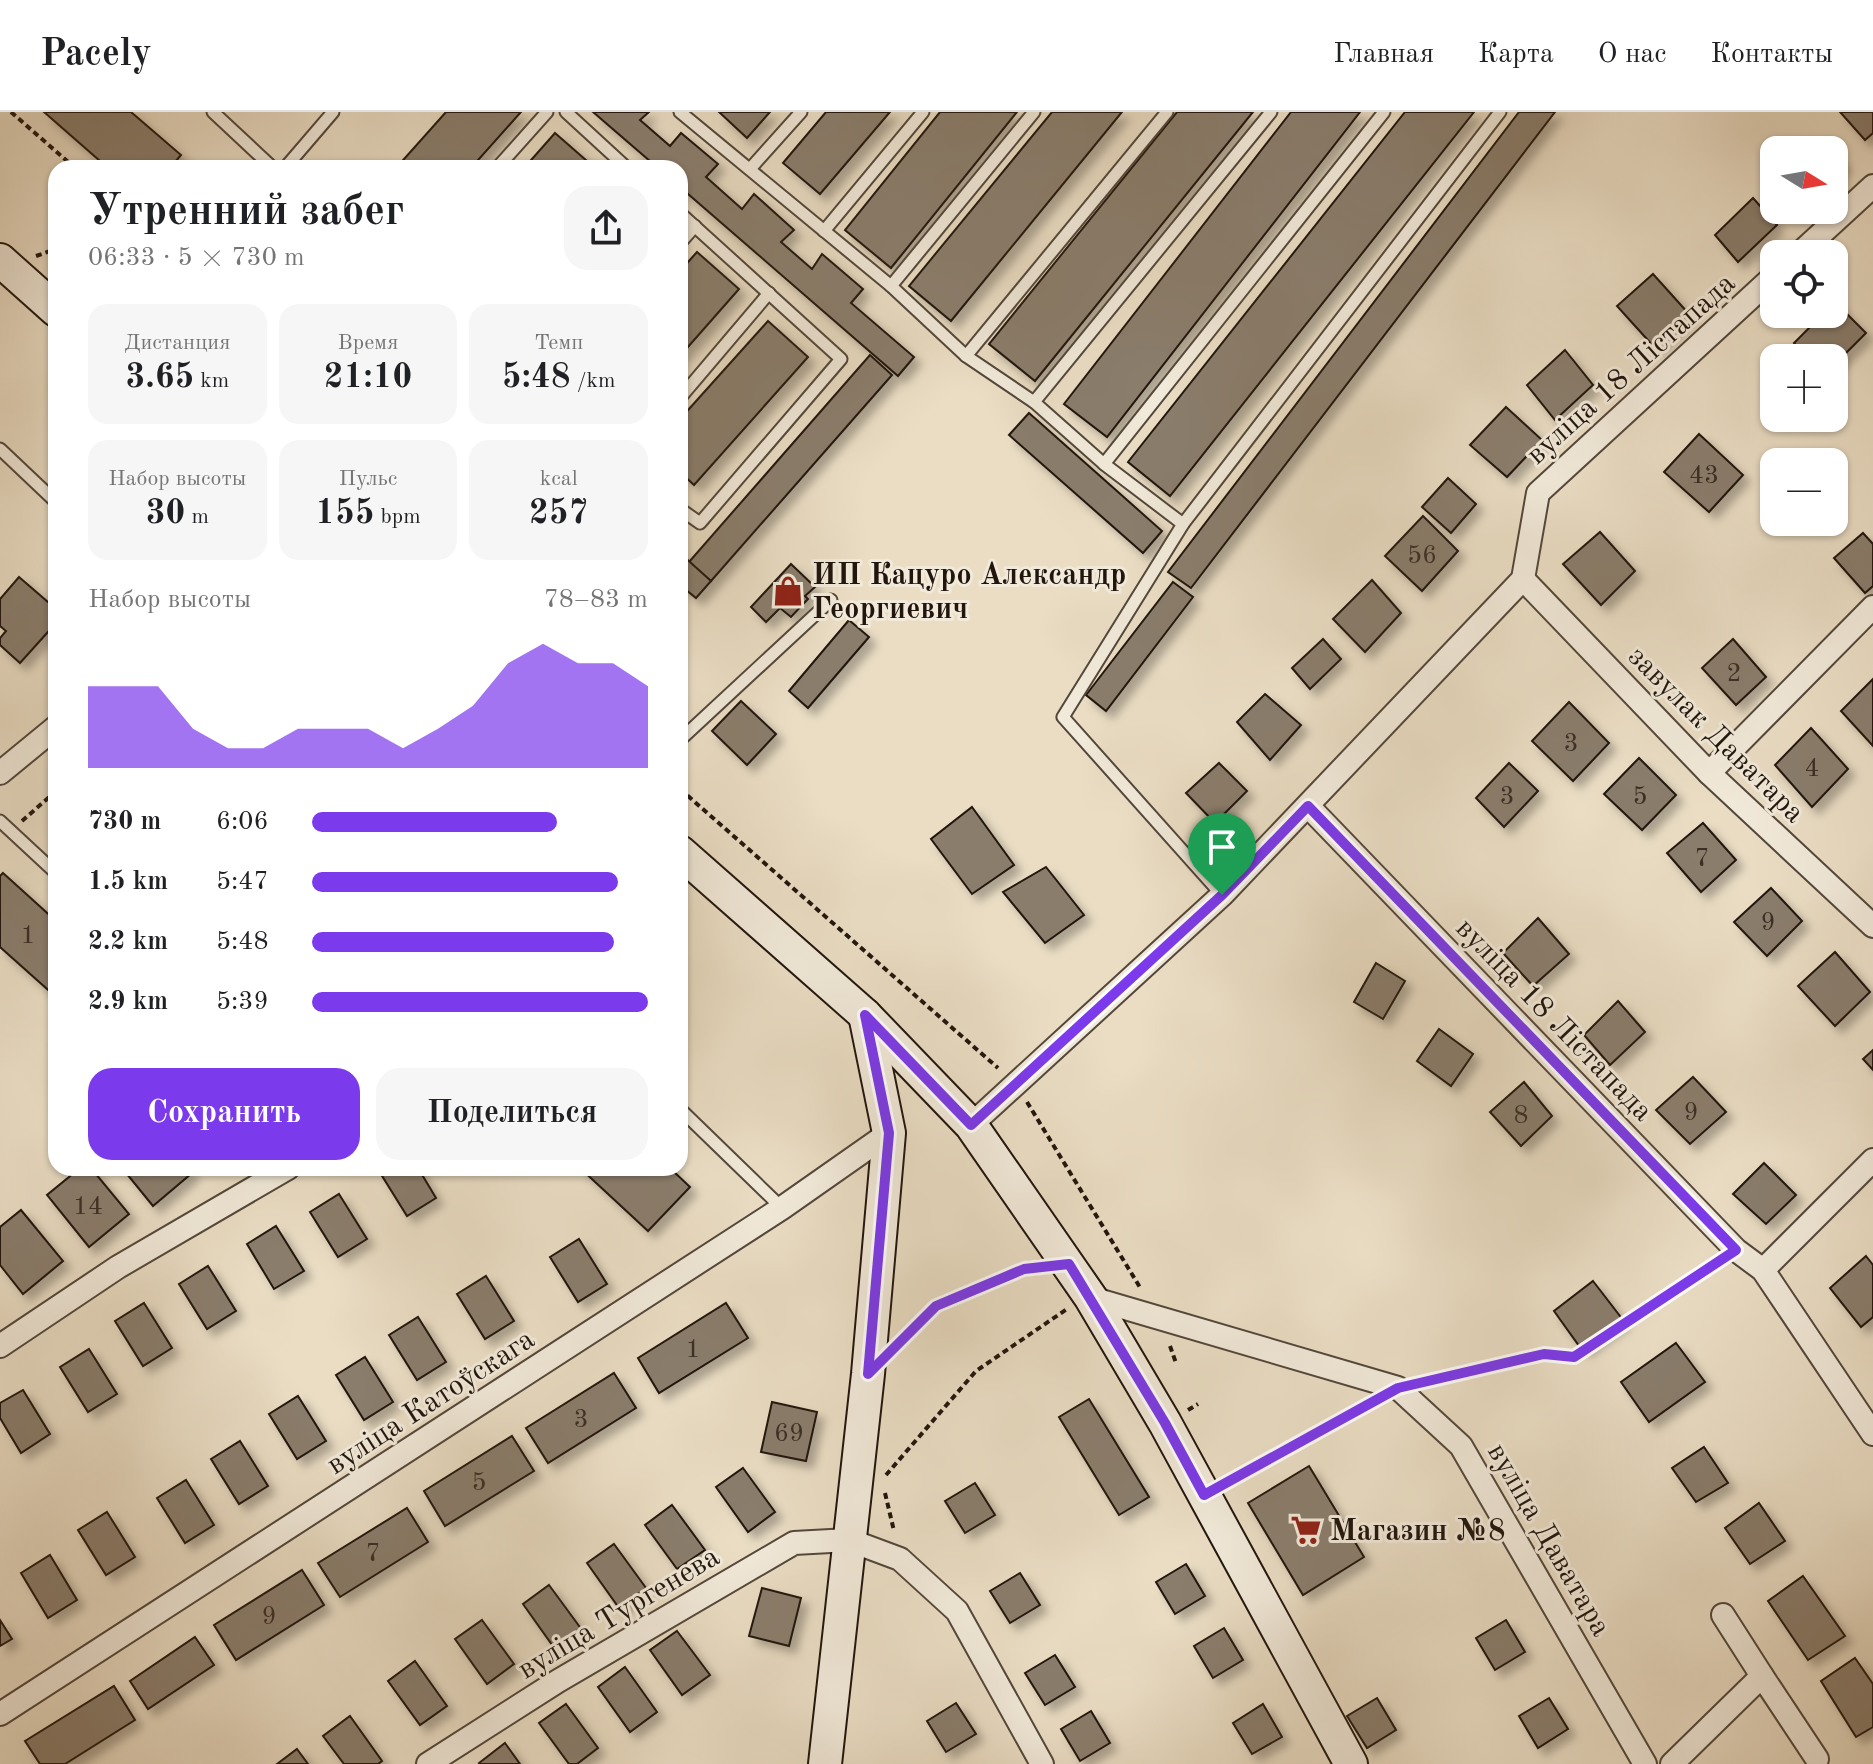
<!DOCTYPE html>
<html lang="ru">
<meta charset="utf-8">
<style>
:root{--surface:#fff;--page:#f6f6f6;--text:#202124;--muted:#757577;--line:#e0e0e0;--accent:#7c3aed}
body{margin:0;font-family:"Old Standard TT",serif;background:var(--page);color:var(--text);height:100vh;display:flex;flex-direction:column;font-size:30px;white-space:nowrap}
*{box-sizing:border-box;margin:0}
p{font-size:26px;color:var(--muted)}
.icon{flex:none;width:44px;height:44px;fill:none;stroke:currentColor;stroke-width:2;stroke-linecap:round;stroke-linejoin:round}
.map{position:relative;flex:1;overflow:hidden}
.panel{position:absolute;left:48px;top:48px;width:640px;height:1016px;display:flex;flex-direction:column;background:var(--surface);border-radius:24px;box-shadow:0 2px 6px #0004}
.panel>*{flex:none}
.needle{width:52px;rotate:101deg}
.fabs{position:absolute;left:1760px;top:24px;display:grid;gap:16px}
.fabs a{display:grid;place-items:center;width:88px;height:88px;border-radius:16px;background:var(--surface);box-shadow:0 2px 6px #0004;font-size:40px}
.pin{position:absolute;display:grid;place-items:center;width:68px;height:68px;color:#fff;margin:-82px -34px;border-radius:50% 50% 50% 0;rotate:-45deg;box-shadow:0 0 8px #0007}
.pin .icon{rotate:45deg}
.round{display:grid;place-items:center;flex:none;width:84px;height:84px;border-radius:24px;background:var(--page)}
.overview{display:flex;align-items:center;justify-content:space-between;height:136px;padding:0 40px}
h1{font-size:44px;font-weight:700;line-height:60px}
.figures{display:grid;grid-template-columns:repeat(3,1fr);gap:12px;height:136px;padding:8px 40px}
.figures div{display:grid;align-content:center;border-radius:20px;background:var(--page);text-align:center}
.figures b{font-size:34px;font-weight:700}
.figures small{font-size:22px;font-weight:400}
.figures p{font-size:22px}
.chart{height:224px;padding:16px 40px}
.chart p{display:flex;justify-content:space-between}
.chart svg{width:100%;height:144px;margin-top:8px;fill:var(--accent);opacity:.7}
.cta{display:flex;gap:16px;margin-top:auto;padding:16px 40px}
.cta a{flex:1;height:92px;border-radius:24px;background:var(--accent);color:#fff;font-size:32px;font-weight:700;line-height:92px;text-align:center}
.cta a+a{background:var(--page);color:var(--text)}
ul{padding:0 40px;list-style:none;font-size:26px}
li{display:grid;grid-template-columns:128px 96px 1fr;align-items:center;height:60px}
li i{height:20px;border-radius:10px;background:var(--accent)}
header{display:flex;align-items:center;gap:48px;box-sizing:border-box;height:112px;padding:0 40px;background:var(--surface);border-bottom:2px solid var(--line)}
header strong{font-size:38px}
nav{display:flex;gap:44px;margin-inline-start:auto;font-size:28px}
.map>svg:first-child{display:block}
</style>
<header>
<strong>Pacely</strong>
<nav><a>Главная</a><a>Карта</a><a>О нас</a><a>Контакты</a></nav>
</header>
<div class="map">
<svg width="1873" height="1652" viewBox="0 0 1873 1652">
<defs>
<filter id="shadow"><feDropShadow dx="7" dy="7" stdDeviation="4" flood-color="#0004"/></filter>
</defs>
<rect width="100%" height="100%" fill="#eaddc4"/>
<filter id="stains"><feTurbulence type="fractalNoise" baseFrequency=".0025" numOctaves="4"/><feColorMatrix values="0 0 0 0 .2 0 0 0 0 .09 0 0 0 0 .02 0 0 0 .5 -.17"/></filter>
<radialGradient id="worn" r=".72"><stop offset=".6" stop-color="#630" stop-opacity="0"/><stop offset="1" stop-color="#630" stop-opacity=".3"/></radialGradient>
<!-- building -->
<g fill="#8a7d6c" stroke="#21150d" stroke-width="2" filter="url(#shadow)">
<path d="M 44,0 L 131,0 L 181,43 L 170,56 L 108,56 Z"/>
<path d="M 446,0 L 521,0 L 471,56 L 396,56 Z"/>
<path d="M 593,0 L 649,0 L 640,8 L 670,34 L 681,21 L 718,52 L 706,65 L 742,97 L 754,82 L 794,118 L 781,130 L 812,157 L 822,142 L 863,177 L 851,191 L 914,245 L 898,264 L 680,75 L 680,56 L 658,56 Z"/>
<path d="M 719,0 L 770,0 L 747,26 Z"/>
<path d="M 826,0 L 890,0 L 820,82 L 783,51 Z"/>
<path d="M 940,0 L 1017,0 L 891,156 L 845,118 Z"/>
<path d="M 1052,0 L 1122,0 L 951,209 L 909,174 Z"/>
<path d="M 1177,0 L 1253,0 L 1035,269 L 989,232 Z"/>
<path d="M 1291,0 L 1360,0 L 1107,325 L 1064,292 Z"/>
<path d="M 1405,0 L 1474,0 L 1170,384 L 1128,350 Z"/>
<path d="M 1519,0 L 1555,0 L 1191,476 L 1168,460 Z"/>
<path d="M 1840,0 L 1873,0 L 1873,21 L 1865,28 Z"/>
<path d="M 555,21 L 595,56 L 524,56 Z"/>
<path d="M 1818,27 L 1829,38 L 1807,38 Z"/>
<path d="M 1834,43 L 1844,52 L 1834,62 Z"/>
<path d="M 1753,86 L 1777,113 L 1738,150 L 1715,123 Z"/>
<path d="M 697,140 L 739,177 L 680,244 L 680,159 Z"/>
<path d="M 1653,162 L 1689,202 L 1655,236 L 1617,194 Z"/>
<path d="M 1835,190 L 1866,221 L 1834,253 L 1834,246 L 1808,246 L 1794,231 L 1823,202 L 1834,202 Z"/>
<path d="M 768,209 L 808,245 L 694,373 L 680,360 L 680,307 Z"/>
<path d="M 1565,238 L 1593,273 L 1555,308 L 1527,273 Z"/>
<path d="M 870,243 L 892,263 L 711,469 L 689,450 Z"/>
<path d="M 1506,295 L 1542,328 L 1507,365 L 1470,333 Z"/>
<path d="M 1029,301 L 1162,419 L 1143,441 L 1009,323 Z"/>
<path d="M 1699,322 L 1743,363 L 1709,400 L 1664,360 Z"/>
<path d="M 1448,366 L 1476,392 L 1451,421 L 1422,395 Z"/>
<path d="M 1423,404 L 1458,439 L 1422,479 L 1385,444 Z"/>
<path d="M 1600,420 L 1635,459 L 1601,493 L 1563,452 Z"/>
<path d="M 1863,421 L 1873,432 L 1873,474 L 1865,481 L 1834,446 Z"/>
<path d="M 680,441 L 711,469 L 696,486 L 680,473 Z"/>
<path d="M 791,452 L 815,475 L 805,484 L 808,487 L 791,505 L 780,496 L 766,510 L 751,495 Z"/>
<path d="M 19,465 L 56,497 L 56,511 L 20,551 L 0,533 L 0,526 L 6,519 L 0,514 L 0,487 Z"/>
<path d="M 1372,468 L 1401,501 L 1365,540 L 1333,507 Z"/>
<path d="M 1173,470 L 1193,485 L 1106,599 L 1086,583 Z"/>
<path d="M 849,508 L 869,525 L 808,596 L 789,579 Z"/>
<path d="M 1323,527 L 1341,547 L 1310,577 L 1292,556 Z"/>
<path d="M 1733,527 L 1766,565 L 1736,593 L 1702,556 Z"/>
<path d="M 1873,567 L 1873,634 L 1841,599 Z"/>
<path d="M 1265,582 L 1301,613 L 1270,648 L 1237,610 Z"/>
<path d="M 741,589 L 776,622 L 747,653 L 712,619 Z"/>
<path d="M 1569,590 L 1609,631 L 1573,669 L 1532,629 Z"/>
<path d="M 1811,616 L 1848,657 L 1812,695 L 1775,653 Z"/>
<path d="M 1639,646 L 1676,683 L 1642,718 L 1604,682 Z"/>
<path d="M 1219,651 L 1247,679 L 1215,711 L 1186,681 Z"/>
<path d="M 1509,651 L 1538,679 L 1504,715 L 1476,686 Z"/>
<path d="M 972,695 L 1014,753 L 972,782 L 931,727 Z"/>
<path d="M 1703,711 L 1736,748 L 1701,780 L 1667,741 Z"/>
<path d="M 1046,755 L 1084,803 L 1045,831 L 1003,780 Z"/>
<path d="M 3,761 L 56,809 L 56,885 L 0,835 L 0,764 Z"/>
<path d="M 1771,776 L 1802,809 L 1767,844 L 1734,810 Z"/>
<path d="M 1538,806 L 1569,842 L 1533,874 L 1503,841 Z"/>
<path d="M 1835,840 L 1870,880 L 1835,914 L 1798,874 Z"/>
<path d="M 1376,851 L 1405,869 L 1383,907 L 1354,890 Z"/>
<path d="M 1618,889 L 1645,920 L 1610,953 L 1584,923 Z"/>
<path d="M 1439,917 L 1473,942 L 1451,974 L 1417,949 Z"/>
<path d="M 1873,938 L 1873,958 L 1863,947 Z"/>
<path d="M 1693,965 L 1726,1000 L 1690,1032 L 1656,998 Z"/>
<path d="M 1524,970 L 1552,1004 L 1521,1034 L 1490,1000 Z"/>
<path d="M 1764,1051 L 1796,1083 L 1766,1112 L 1733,1082 Z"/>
<path d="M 80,1056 L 91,1056 L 129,1102 L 89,1135 L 47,1083 Z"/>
<path d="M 122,1056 L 188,1056 L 192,1061 L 153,1094 Z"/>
<path d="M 384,1056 L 418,1056 L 436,1086 L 407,1104 L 379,1059 Z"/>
<path d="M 580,1056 L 670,1056 L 690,1075 L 648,1119 Z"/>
<path d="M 339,1082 L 367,1127 L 338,1145 L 310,1100 Z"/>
<path d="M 21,1098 L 63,1149 L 23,1182 L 0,1153 L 0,1115 Z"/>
<path d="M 276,1114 L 304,1159 L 274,1177 L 247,1132 Z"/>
<path d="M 579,1127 L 607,1172 L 578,1190 L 550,1145 Z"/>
<path d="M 1866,1144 L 1873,1153 L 1873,1205 L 1861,1215 L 1830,1176 Z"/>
<path d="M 208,1154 L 236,1199 L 207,1217 L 179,1172 Z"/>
<path d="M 486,1164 L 514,1209 L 485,1227 L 457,1182 Z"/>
<path d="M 1593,1169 L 1623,1208 L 1582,1238 L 1554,1199 Z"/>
<path d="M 144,1191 L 172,1236 L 143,1254 L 115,1209 Z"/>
<path d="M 726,1191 L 748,1226 L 659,1281 L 638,1246 Z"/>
<path d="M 418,1205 L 446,1250 L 417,1268 L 389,1223 Z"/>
<path d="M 1676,1231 L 1705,1270 L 1649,1310 L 1621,1270 Z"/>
<path d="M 89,1237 L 117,1282 L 88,1300 L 60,1255 Z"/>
<path d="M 365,1245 L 393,1290 L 364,1308 L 336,1263 Z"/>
<path d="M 614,1261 L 636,1296 L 548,1351 L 526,1316 Z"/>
<path d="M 23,1278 L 50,1322 L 21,1341 L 0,1306 L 0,1291 Z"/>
<path d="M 298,1284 L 326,1329 L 297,1347 L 269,1302 Z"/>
<path d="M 1089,1287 L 1149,1385 L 1119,1403 L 1059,1305 Z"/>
<path d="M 772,1290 L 817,1300 L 806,1349 L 761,1340 Z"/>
<path d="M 512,1324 L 534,1359 L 445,1414 L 424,1379 Z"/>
<path d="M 240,1329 L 268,1374 L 239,1392 L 211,1347 Z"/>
<path d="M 1704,1335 L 1728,1371 L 1696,1390 L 1672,1356 Z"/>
<path d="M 1309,1354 L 1364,1445 L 1303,1483 L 1248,1391 Z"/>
<path d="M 743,1356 L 775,1400 L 748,1420 L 716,1375 Z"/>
<path d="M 186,1368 L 214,1413 L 185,1431 L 157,1386 Z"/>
<path d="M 975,1371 L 995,1403 L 965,1421 L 945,1389 Z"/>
<path d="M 1759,1391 L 1785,1429 L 1750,1452 L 1725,1416 Z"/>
<path d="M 672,1393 L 705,1438 L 677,1457 L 645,1413 Z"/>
<path d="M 407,1396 L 428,1430 L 340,1485 L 318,1451 Z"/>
<path d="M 107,1400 L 135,1445 L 106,1463 L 78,1418 Z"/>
<path d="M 614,1432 L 646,1476 L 619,1496 L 587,1451 Z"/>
<path d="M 50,1443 L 77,1488 L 48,1506 L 21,1461 Z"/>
<path d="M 1186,1452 L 1205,1484 L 1175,1502 L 1156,1470 Z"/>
<path d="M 302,1458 L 324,1493 L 236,1548 L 214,1513 Z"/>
<path d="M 1020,1461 L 1040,1493 L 1010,1511 L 990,1479 Z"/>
<path d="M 1803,1464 L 1845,1524 L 1808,1548 L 1768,1489 Z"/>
<path d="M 549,1473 L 582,1518 L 555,1537 L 523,1492 Z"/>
<path d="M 762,1476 L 801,1486 L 789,1534 L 749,1524 Z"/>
<path d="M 0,1508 L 12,1527 L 0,1534 Z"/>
<path d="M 482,1508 L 514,1552 L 487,1572 L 455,1527 Z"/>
<path d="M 1506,1508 L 1525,1540 L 1495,1558 L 1476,1526 Z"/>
<path d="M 1224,1516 L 1243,1548 L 1213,1566 L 1194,1534 Z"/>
<path d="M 677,1519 L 710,1563 L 682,1583 L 650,1538 Z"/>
<path d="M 195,1525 L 214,1553 L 148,1597 L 130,1569 Z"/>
<path d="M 1055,1543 L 1075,1575 L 1045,1593 L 1025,1561 Z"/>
<path d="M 1855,1546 L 1873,1572 L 1873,1615 L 1856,1625 L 1821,1569 Z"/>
<path d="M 415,1549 L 447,1594 L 420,1613 L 388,1569 Z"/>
<path d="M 625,1555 L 657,1600 L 630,1620 L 598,1575 Z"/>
<path d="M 114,1574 L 135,1608 L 65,1652 L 40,1652 L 25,1629 Z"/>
<path d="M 1377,1586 L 1396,1618 L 1367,1636 L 1347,1604 Z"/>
<path d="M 1549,1586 L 1568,1617 L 1538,1636 L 1519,1604 Z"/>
<path d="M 956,1591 L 976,1622 L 946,1640 L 927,1609 Z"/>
<path d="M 566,1592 L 598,1636 L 577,1652 L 569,1652 L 539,1611 Z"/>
<path d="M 1263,1592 L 1282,1625 L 1252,1642 L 1233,1611 Z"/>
<path d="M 1091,1599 L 1110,1631 L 1080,1649 L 1061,1617 Z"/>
<path d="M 350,1604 L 382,1649 L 378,1652 L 344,1652 L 323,1624 Z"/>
<path d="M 505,1631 L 520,1652 L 480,1652 L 479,1651 Z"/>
<path d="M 297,1637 L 308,1652 L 277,1652 Z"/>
</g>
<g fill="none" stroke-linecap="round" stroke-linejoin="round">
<!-- lane casing -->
<g stroke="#53473b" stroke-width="15">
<g id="lane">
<path d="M 213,0 L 273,56"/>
<path d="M 566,0 L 627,56"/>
<path d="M 680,0 L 891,174 L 966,244 L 1034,290 L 1104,352 L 1183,412 L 1500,0"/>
<path d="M 285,56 L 333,0"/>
<path d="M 497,56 L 547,0"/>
<path d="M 750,57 L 801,0"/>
<path d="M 680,101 L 841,247 L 700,411 L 680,397"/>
<path d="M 824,119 L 923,0"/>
<path d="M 680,131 L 695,114"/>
<path d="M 891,174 L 1034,0"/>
<path d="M 966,244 L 1167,0"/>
<path d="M 680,286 L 769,181"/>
<path d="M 1034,290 L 1271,0"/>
<path d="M 0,337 L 56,390"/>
<path d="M 1104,352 L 1384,0"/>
<path d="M 1183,412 L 1063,605 L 1222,783"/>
<path d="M 680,628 L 831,488"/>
<path d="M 0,709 L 56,761"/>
<path d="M 680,997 L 782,1096"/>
<path d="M 875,1255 L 936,1194 L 1024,1157 L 1064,1152"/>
</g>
</g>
<!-- street casing -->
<g stroke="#53473b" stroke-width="26">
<g id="street">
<path d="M 1799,142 L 1873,74"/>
<path d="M 1523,467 L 1709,661 L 1873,814"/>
<path d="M 0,661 L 56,615"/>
<path d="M 1709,661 L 1873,495"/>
<path d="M 1308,694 L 1736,1138 L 1763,1158 L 1873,1322"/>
<path d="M 971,1013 L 1222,783 L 1523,467 L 1538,381 L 1774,164"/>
<path d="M 1763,1158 L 1873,1048"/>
<path d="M 1091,1186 L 1398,1276 L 1461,1334 L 1645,1652"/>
<path d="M 0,1234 L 118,1155 L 288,1056"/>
<path d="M 1762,1564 L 1817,1647"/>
<path d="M 0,1602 L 782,1096 L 889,1021"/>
<path d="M 428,1652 L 558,1569 L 794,1431 L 849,1428 L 900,1447 L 957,1499 L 1042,1652"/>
<path d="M 1672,1652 L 1762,1564 L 1723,1503"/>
</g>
</g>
<!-- secondary casing -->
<g stroke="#21150d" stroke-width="36">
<g id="secondary">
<path d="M 0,148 L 56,198"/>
<path d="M 680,740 L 865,903 L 971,1013 L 1091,1186 L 1165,1311 L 1351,1652"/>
<path d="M 825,1652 L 868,1262 L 889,1021 L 865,903"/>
</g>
</g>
<!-- path -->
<g stroke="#21150d" stroke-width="4" stroke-dasharray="6 4" stroke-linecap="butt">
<path d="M 11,0 L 75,56"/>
<path d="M 36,144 L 56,137"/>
<path d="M 680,677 L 998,956"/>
<path d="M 22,709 L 56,679"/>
<path d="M 1027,990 L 1141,1177"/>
<path d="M 1170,1234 L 1176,1251"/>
<path d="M 1426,1269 L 1544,1242 L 1574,1245 L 1718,1150"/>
<path d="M 1188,1298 L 1198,1292"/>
<path d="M 886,1363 L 976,1259 L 1067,1197"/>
<path d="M 1227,1370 L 1370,1291"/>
<path d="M 885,1381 L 894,1419"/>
</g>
<!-- lane -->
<use href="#lane" stroke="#f1e9d9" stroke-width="11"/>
<!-- street -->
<use href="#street" stroke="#f1e9d9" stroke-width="22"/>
<!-- secondary -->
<use href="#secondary" stroke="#f1e9d9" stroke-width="32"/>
</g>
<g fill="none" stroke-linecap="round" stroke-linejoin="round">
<!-- route casing -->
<g stroke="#fff" stroke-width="16">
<path id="route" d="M 1308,694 L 1736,1138 L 1574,1245 L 1544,1242 L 1398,1276 L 1204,1383 L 1165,1311 L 1069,1152 L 1024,1157 L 936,1194 L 868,1262 L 889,1021 L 865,903 L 971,1013 L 1222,783 Z"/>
</g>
<!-- route -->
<use href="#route" stroke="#7c3aed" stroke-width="10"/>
</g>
<!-- icons -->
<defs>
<g id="shop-bare" transform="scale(2.4)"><path d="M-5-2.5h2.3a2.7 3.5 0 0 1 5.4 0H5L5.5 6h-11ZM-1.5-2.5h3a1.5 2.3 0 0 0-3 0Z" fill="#8f2418" stroke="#f1e9d9" stroke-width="2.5" paint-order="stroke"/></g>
<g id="supermarket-bare" transform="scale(2.4)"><path d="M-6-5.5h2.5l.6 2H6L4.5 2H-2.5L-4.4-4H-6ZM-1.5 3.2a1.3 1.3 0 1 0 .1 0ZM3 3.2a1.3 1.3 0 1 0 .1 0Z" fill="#8f2418" stroke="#f1e9d9" stroke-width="2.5" paint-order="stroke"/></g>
</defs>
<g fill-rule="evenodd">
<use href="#shop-bare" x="788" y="479"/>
<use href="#supermarket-bare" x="1306" y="1418"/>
</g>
<g text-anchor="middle" stroke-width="6" stroke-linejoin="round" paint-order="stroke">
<!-- number labels -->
<g font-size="26" fill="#3b2f25">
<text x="1704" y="371">43</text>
<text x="1422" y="451">56</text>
<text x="1734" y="569">2</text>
<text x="1571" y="639">3</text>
<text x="1812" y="664">4</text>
<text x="1507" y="692">3</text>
<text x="1640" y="692">5</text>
<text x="1702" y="754">7</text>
<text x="1768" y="818">9</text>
<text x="28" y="831">1</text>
<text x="1691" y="1008">9</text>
<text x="1521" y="1011">8</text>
<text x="88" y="1102">14</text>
<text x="693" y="1245">1</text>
<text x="581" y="1315">3</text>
<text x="789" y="1329">69</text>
<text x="479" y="1378">5</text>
<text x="373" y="1449">7</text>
<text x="269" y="1512">9</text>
</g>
<!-- street labels -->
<g font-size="30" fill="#21150d" stroke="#f1e9d9">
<text transform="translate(1630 256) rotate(-42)" y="10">вуліца 18 Лістапада</text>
<text transform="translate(1717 622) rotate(45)" y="10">завулак Даватара</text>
<text transform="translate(1555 907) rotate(46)" y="10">вуліца 18 Лістапада</text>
<text transform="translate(430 1289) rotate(-33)" y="10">вуліца Катоўскага</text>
<text transform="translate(1550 1427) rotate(60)" y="10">вуліца Даватара</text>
<text transform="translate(618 1500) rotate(-31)" y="10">вуліца Тургенева</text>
</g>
<!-- poi labels -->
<g font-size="30" font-weight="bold" fill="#21150d" stroke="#f1e9d9" text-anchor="start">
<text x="812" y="472">ИП Кацуро Александр<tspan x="812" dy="34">Георгиевич</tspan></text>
<text x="1330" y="1428">Магазин №8</text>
</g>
</g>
<rect width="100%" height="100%" filter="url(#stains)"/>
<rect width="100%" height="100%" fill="url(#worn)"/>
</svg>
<div class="fabs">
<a><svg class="needle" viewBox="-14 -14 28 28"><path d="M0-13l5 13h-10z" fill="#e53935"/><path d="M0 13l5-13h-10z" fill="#757577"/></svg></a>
<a><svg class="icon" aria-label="locate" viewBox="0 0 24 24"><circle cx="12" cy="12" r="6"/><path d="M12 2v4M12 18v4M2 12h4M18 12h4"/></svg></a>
<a>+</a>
<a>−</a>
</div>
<div class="pin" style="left:1222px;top:783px;background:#1e9e55"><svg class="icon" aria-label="arrive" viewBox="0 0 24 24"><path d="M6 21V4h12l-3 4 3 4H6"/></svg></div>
<section class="panel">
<div class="overview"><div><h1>Утренний забег</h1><p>06:33 · 5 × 730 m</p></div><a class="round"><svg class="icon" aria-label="share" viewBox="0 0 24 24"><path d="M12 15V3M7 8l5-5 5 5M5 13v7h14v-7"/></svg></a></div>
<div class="figures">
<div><p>Дистанция</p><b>3.65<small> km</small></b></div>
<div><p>Время</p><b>21:10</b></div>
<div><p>Темп</p><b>5:48<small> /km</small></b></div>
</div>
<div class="figures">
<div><p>Набор высоты</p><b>30<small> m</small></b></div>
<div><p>Пульс</p><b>155<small> bpm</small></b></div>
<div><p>kcal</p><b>257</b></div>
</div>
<div class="chart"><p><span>Набор высоты</span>78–83 m</p>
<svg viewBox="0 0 160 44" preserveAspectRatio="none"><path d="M0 44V19L10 19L20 19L30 32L40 38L50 38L60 32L70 32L80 32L90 38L100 32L110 25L120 12L130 6L140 12L150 12L160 19V44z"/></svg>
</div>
<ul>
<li><b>730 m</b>6:06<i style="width:73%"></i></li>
<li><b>1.5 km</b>5:47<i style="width:91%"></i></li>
<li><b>2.2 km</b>5:48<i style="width:90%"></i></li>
<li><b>2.9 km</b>5:39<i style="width:100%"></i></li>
</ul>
<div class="cta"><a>Сохранить</a><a>Поделиться</a></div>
</section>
</div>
